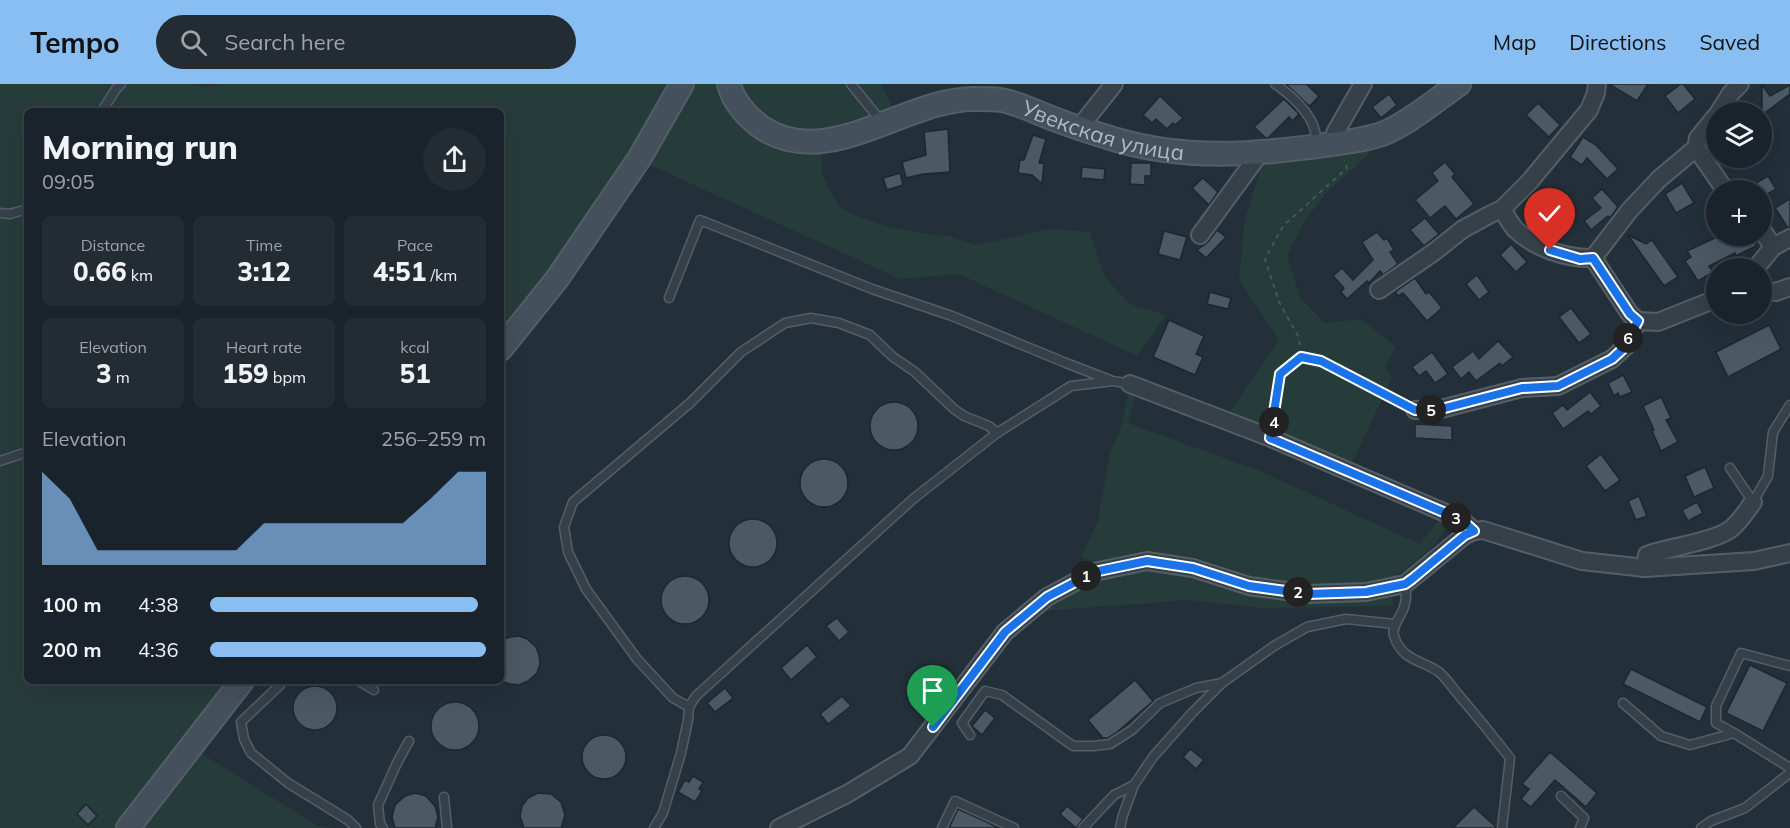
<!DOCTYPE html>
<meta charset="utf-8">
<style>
:root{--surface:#1a232b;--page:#232b33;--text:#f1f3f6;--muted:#9fa4a9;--line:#384047;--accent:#89bef3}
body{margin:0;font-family:Mulish,sans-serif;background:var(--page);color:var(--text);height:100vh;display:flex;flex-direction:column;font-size:22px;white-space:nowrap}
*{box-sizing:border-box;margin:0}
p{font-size:20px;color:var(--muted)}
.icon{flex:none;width:33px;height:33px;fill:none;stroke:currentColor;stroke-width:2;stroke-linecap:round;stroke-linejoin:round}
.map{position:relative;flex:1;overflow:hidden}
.panel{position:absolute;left:24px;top:24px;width:480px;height:576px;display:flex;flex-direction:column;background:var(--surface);border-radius:9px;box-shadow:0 6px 24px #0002,0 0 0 2px var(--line)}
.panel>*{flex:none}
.fabs{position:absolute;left:1706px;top:18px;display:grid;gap:12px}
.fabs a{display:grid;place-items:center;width:66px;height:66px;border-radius:50%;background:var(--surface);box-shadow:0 6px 24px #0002,0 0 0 2px var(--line);font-size:30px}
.pin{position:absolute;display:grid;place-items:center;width:51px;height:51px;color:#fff;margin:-62px -26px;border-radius:50% 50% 50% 0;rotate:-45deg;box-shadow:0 0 6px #0007}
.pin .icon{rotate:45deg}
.km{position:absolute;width:30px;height:30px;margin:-15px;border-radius:50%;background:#222;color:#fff;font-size:16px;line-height:30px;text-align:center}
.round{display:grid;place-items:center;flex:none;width:63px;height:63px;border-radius:32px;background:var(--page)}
.headline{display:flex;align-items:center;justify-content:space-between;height:102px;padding:0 18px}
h1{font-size:33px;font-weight:800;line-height:45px}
.stats{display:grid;grid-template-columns:repeat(3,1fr);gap:9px;height:102px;padding:6px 18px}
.stats div{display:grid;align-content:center;border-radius:9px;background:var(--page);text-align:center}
.stats b{font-size:26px;font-weight:800}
.stats small{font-size:16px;font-weight:400}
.stats p{font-size:16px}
.chart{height:168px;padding:12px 18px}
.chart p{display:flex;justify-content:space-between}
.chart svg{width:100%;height:108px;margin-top:6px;fill:var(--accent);opacity:.7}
ul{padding:0 18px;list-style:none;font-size:20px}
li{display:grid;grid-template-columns:96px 72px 1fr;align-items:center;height:45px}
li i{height:15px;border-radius:8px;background:var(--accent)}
header{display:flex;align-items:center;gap:36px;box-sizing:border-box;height:84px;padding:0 30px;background:var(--accent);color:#111}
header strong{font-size:28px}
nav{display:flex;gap:33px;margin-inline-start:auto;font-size:21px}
.search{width:420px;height:54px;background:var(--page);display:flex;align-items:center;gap:15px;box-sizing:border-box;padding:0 21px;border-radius:33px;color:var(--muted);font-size:22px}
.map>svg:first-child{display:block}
</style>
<header>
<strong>Tempo</strong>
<div class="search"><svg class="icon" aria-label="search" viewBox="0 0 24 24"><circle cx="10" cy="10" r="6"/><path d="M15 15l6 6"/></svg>Search here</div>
<nav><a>Map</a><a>Directions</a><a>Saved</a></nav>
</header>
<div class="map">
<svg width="1790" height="744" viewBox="0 0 1790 744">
<rect width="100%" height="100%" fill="#232f39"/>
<!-- green -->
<g fill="#263c3b">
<path d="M 0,0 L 191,0 L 205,2 L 223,0 L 672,0 L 629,74 L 556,182 L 501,253 L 501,27 L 27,27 L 27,597 L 232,597 L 116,744 L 0,744 Z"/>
<path d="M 689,0 L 717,0 C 728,42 778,80 822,69 L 822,91 L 839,123 L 862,134 L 886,142 L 933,151 L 948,152 L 977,161 L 1049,145 L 1090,148 L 1104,192 L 1130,220 L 1166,231 L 1137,272 L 959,190 L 900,195 L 648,80 Z"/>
<path d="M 737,0 L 881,0 L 892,23 L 812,50 L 792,49 L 756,29 Z"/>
<path d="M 1368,61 L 1370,69 L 1326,109 L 1304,138 L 1287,171 L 1300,214 L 1325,239 L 1361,235 L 1396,263 L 1385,282 L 1392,294 L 1352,379 L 1228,330 L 1279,256 L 1239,196 L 1245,136 L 1263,76 Z"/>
<path d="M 1129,307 L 1136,310 L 1128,339 L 1260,387 L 1420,460 L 1439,436 L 1449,441 L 1432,464 L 1391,496 L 1369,499 L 1309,500 L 1251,493 L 1194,473 L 1145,469 L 1094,482 L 1081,472 L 1098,437 L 1110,368 L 1121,344 Z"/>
<path d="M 1150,485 L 1194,492 L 1248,510 L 1307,518 L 1368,518 L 1393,512 L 1393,522 L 1263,524 L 1188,516 L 1045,527 L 1098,495 Z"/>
<path d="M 199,668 L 318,742 L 333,744 L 137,744 Z"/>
</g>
<!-- building -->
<g fill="#4b5965" stroke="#1d2730" stroke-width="1.5">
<path d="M 1286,0 L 1306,0 L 1319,12 L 1310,22 L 1308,21 Z"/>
<path d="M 1609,0 L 1648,0 L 1637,17 Z"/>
<path d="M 1681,0 L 1683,0 L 1695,15 L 1678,29 L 1665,12 Z"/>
<path d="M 1762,1 L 1770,12 L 1790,1 L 1790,10 L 1762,31 Z"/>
<path d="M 1389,10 L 1397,21 L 1381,34 L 1372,23 Z"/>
<path d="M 1160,12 L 1183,34 L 1175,41 L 1173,39 L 1167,45 L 1156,35 L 1152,39 L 1143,31 Z"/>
<path d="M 1284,15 L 1299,30 L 1293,37 L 1289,33 L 1268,54 L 1266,54 L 1254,43 Z"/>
<path d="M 1538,19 L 1560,41 L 1549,53 L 1526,31 Z"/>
<path d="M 948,45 L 950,88 L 923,90 L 906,94 L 902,78 L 926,71 L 924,48 Z"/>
<path d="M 1033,51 L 1046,55 L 1039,79 L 1044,79 L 1042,100 L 1032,91 L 1018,89 L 1020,76 L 1024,76 Z"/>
<path d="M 1583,53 L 1596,61 L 1618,85 L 1607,95 L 1587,74 L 1582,81 L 1570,73 Z"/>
<path d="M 1445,78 L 1455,90 L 1452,93 L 1474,120 L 1456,135 L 1445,122 L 1430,134 L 1415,116 L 1438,97 L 1432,89 Z"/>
<path d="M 1131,79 L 1151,79 L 1151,92 L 1145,92 L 1145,101 L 1130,100 Z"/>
<path d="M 1082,83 L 1105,85 L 1104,96 L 1081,94 Z"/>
<path d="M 900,89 L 903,101 L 887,106 L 883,94 Z"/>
<path d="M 1768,92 L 1776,105 L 1761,114 L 1761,106 L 1744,106 Z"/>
<path d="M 1203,94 L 1218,108 L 1209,121 L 1192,104 Z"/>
<path d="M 1682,99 L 1694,119 L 1676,129 L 1665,110 Z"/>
<path d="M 1602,105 L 1618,123 L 1610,134 L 1608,132 L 1591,146 L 1584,137 L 1601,124 L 1592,114 Z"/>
<path d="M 1790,115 L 1790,144 L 1788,144 L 1775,124 Z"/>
<path d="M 1425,134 L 1439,150 L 1424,162 L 1410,146 Z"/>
<path d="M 1217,146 L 1226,153 L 1206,174 L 1197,166 L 1208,158 Z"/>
<path d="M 1164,147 L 1187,153 L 1180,176 L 1158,170 Z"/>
<path d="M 1377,148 L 1384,156 L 1387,154 L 1394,166 L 1390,168 L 1398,180 L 1383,191 L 1380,187 L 1369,199 L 1367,197 L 1347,215 L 1341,208 L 1344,204 L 1333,192 L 1342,184 L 1353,196 L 1373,176 L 1362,158 Z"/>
<path d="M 1628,151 L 1646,160 L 1652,156 L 1678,193 L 1664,202 Z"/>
<path d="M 1719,152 L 1751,152 L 1756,162 L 1736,172 L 1735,169 L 1709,182 L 1713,188 L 1698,197 L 1685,177 L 1691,173 L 1687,167 Z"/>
<path d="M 1511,160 L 1527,178 L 1516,188 L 1500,171 Z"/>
<path d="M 1477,191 L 1489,208 L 1479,216 L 1466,200 Z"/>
<path d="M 1415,194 L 1426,210 L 1429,208 L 1442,224 L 1427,237 L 1403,209 L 1398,212 L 1395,208 Z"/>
<path d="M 1210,208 L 1231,214 L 1228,225 L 1207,220 Z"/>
<path d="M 1571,224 L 1591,250 L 1579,259 L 1559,233 Z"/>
<path d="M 1169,236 L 1204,252 L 1196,270 L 1203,273 L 1195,291 L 1153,273 Z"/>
<path d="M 1769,241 L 1781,265 L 1728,293 L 1716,268 Z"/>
<path d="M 1498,257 L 1513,273 L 1502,282 L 1500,279 L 1476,297 L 1469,288 L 1461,295 L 1452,283 L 1473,267 L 1479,275 Z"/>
<path d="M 1432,268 L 1448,290 L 1435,299 L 1426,287 L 1419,292 L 1412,283 Z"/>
<path d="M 1623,291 L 1632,308 L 1620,313 L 1618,309 L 1614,312 L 1608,299 Z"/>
<path d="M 1590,308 L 1601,322 L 1591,330 L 1588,327 L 1563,345 L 1552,329 L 1563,321 L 1567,326 Z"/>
<path d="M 1661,313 L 1671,334 L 1666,336 L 1678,358 L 1661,367 L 1652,347 L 1654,346 L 1643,322 Z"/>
<circle cx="894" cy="342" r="24"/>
<path d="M 1415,340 L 1452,342 L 1452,356 L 1415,354 Z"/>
<path d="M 1601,370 L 1620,396 L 1605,407 L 1586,382 Z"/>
<circle cx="824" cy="399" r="24"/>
<path d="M 1705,383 L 1714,404 L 1694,413 L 1685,392 Z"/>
<path d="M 1639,412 L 1647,432 L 1636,436 L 1628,417 Z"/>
<path d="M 1697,418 L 1703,429 L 1688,437 L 1682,426 Z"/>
<circle cx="753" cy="459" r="24"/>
<circle cx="685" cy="516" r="24"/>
<path d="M 837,534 L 849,548 L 839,557 L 826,542 Z"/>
<path d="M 519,552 L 527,555 L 536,563 L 539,571 L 540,580 L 537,589 L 528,597 L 519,601 L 510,600 L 501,597 L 501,556 L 510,553 Z"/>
<path d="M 807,561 L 817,573 L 791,596 L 781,584 Z"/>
<path d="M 1750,581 L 1787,599 L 1763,647 L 1726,629 Z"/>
<path d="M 1631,585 L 1707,623 L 1700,638 L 1623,600 Z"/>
<path d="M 1135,596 L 1153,617 L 1116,649 L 1108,654 L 1103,654 L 1088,636 Z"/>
<circle cx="315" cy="624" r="22"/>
<path d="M 725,604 L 733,614 L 715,628 L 707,619 Z"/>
<path d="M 842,612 L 851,622 L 828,640 L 820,630 Z"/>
<circle cx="455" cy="642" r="24"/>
<path d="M 985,626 L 995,634 L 982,651 L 972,642 Z"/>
<circle cx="604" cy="673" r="22"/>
<path d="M 1190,665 L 1204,676 L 1196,685 L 1183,673 Z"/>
<path d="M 1550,668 L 1597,709 L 1586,723 L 1555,696 L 1531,723 L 1521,715 L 1529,705 L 1522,700 Z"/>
<path d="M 693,692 L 703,698 L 699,705 L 702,707 L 695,718 L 678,708 L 685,696 L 689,698 Z"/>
<path d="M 415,709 L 426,712 L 435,722 L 438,733 L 435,744 L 395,744 L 392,733 L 395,721 L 405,712 Z"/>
<path d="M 538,709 L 551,710 L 561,718 L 565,731 L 561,744 L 524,744 L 520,732 L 522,722 L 528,714 Z"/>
<path d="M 86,720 L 97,732 L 88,741 L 77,730 Z"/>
<path d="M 1067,722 L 1083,735 L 1076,744 L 1060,730 Z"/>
<path d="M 1474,723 L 1496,743 L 1496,744 L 1453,744 Z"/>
<path d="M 958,725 L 989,739 L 998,744 L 949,744 Z"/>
</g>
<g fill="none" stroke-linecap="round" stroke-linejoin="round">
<!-- lane casing -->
<g stroke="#545e67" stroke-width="11">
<g id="lane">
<path d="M 851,0 L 881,37"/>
<path d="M 1275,0 C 1290,10 1311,29 1315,47 C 1316,51 1316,57 1317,61"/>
<path d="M 102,27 L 116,5 L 121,0"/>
<path d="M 0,129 L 10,130 L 27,125"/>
<path d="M 669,214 L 700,136 L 872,205 L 952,232 L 1066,279 L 1110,296"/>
<path d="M 1271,354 L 1280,290 L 1301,272 L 1321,277 L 1415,326"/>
<path d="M 0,377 L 27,368"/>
<path d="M 1730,384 L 1753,418 L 1768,392 L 1773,348 L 1790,321"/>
<path d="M 1405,500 C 1406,508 1407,515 1404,523 C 1401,533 1391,542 1394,552 C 1402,577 1422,576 1439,588 C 1446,594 1452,603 1457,609 C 1475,630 1493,652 1510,674 L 1502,744"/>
<path d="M 1790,582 L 1741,569 L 1716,622 L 1716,639 L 1734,649 L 1790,684"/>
<path d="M 282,597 L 280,601 L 241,638 L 244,655 L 251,669 L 288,699 L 348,736 L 356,744"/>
<path d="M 359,597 L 374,606"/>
<path d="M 1623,619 L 1661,652 L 1690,661 L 1734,649"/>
<path d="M 689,623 L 673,614 L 637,575 L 586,505 L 568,468 L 564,443 L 573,418 L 690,319 L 741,268 L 785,239 L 811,234 L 839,239 L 870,251 L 893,273 L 915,288 L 954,325 L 964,332 L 989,342 L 997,349"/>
<path d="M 970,651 L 962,639 L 985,607 L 1002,611 L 1073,662 L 1094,662 L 1110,660 L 1132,646 L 1160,619 L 1196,604 L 1222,599 L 1274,562 L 1307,543 L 1346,535 L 1395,540"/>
<path d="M 1561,712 L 1584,734 L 1580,744"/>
<path d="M 444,713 L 447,744"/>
<path d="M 383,744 L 380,740 L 378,721 L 397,679 L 409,657"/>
<path d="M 654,744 L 663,729 L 681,669 L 688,636 L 689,623 L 696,612 L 913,415 L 997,349 L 1071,302 L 1113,297 L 1130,300"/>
<path d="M 942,744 L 955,717 L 1014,744"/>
<path d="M 1083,744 L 1114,711 L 1134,701 L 1153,673 L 1192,629 L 1222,599"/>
<path d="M 1120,744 L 1123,731 L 1134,701"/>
<path d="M 1701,744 L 1711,737 L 1745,724 L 1790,689"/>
</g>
</g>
<!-- street casing -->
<g stroke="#545e67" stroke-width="20">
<g id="street">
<path d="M 1719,28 L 1731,9 L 1740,0"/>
<path d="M 1079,44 L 1114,0"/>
<path d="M 1335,59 L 1335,49 L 1363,0"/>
<path d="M 1696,64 L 1725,106"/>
<path d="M 1502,125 C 1506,132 1510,139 1515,145 C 1534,164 1567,175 1593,174 L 1630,230 L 1638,237"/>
<path d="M 1761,144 L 1773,163"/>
<path d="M 1200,151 L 1260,69"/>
<path d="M 1593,174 L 1629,127 L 1659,95 L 1696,64 L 1698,54 L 1716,32"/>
<path d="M 1756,184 L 1773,163 L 1790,154"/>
<path d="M 1379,206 L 1434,168 L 1463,145 L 1491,130 L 1502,125 L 1530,97 L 1589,26 L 1596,9 L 1597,0"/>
<path d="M 1761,207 L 1776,208 L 1790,203"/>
<path d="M 1130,300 L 1271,354 L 1462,436 L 1474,447"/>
<path d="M 1415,326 L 1441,325 L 1522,304 L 1558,302 L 1612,275 L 1626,262 L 1629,253 L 1638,237 L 1658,238 L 1716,215"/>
<path d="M 1645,484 L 1647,471 C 1669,463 1717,457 1732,444 C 1741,436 1747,427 1753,418"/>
<path d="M 779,744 L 847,710 L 910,672 L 1005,548 L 1047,513 L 1094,488 L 1147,477 L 1193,484 L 1249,502 L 1308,510 L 1366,508 L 1405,500 L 1465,451 L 1474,447 L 1483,446 L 1582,477 L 1645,484 L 1754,477 L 1790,469"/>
</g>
</g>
<!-- secondary casing -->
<g stroke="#545e67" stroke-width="26">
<g id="secondary">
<path id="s1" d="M 729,0 C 733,17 747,33 761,43 C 829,89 907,12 978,15 C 986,15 994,15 1001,16 C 1019,19 1039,30 1057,36 C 1077,44 1097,50 1117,56 C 1186,76 1255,71 1325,61 C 1345,58 1368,56 1387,48 C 1413,36 1436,16 1459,0"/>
<path d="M 501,265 L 557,195 L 639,75 L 682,0"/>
<path d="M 128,744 L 242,597"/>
</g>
</g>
<!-- path -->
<path stroke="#445858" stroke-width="2" stroke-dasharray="4.5 4.5" stroke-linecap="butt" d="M 1300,261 L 1298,252 L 1279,218 L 1265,175 L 1283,142 L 1347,84 L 1344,76"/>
<!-- lane -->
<use href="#lane" stroke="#364049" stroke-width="8"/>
<!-- street -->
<use href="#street" stroke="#364049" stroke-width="16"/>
<!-- secondary -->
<use href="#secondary" stroke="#44505c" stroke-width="22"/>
</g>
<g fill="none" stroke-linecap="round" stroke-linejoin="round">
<!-- route casing -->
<g stroke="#fff" stroke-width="12">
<path id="route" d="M 933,643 L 1005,548 L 1047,513 L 1094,488 L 1147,477 L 1193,484 L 1249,502 L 1308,510 L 1366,508 L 1405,500 L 1412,495 L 1465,451 L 1474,447 L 1462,436 L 1270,354 L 1280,290 L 1301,273 L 1321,277 L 1415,326 L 1441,325 L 1522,304 L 1558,302 L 1612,275 L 1626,262 L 1629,253 L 1638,237 L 1630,230 L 1593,174 L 1580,175 L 1550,166"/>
</g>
<!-- route -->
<use href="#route" stroke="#1a73e8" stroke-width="8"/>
</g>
<g text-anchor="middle" stroke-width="6" stroke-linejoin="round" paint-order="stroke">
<!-- street labels -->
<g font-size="22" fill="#b1bbc5" stroke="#1b252e">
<text dy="8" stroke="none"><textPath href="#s1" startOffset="411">Увекская улица</textPath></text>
</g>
</g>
</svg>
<div class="fabs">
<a><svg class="icon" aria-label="layers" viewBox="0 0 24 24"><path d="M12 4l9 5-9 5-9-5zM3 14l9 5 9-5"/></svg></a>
<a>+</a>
<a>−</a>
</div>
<div class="pin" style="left:933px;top:643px;background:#1e9e55"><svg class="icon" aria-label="arrive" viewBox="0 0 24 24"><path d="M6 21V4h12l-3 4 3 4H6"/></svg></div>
<div class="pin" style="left:1550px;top:166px;background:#d93025"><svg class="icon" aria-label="check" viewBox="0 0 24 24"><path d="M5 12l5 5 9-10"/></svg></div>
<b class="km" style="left:1086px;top:492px">1</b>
<b class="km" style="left:1298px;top:508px">2</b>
<b class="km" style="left:1456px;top:434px">3</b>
<b class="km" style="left:1274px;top:338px">4</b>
<b class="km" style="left:1431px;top:326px">5</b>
<b class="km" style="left:1628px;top:254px">6</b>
<section class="panel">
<div class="headline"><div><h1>Morning run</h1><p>09:05</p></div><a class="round"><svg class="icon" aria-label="share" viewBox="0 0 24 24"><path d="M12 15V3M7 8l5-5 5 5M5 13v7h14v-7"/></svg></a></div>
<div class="stats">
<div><p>Distance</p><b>0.66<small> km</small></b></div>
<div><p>Time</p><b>3:12</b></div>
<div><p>Pace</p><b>4:51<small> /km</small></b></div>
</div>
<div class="stats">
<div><p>Elevation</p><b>3<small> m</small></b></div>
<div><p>Heart rate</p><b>159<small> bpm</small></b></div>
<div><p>kcal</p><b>51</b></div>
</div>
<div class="chart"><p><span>Elevation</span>256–259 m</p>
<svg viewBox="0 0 160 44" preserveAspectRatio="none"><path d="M0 44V6L10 17L20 38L30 38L40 38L50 38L60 38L70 38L80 27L90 27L100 27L110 27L120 27L130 27L140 17L150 6L160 6V44z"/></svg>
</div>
<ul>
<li><b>100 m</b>4:38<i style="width:97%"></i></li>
<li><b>200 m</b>4:36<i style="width:100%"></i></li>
</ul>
</section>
</div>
